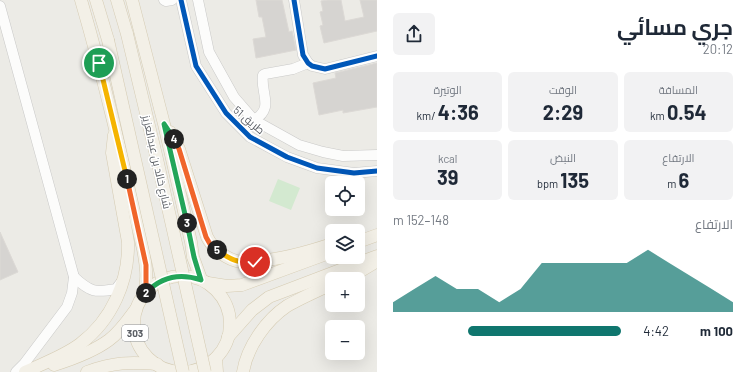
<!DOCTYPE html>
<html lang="ar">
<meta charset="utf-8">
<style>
:root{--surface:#fff;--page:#f2f2f3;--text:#1f2937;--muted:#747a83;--accent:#0f766e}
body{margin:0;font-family:Barlow,Cairo,sans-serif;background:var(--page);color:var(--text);direction:rtl;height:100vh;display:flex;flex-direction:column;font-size:15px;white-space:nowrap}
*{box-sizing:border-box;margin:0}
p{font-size:13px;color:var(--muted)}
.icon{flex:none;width:22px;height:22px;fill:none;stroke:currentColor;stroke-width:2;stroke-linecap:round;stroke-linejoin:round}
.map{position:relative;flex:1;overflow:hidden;direction:ltr}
.sheet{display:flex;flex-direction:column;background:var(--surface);width:372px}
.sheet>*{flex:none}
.buttons{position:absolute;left:325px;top:176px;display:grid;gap:8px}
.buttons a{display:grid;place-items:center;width:40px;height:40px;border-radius:6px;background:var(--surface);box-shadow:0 4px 16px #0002;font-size:20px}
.pin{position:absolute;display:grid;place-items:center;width:34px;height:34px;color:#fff;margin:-17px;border:2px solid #fff;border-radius:50%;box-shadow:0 1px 4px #0007}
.km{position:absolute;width:20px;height:20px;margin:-10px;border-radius:50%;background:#222;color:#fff;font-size:11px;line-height:20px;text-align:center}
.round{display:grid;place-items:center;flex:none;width:42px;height:42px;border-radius:6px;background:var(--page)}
.overview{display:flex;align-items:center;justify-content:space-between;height:68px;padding:0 16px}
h1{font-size:22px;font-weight:700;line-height:30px}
.stats{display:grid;grid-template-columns:repeat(3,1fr);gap:6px;height:68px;padding:4px 16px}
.stats div{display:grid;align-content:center;border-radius:6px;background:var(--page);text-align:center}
.stats b{font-size:20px;font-weight:700}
.stats small{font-size:11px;font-weight:400}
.stats p{font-size:11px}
.chart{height:112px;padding:8px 16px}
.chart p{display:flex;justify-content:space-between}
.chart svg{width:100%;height:72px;margin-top:4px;fill:var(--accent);opacity:.7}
ul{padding:0 16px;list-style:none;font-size:13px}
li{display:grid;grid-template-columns:64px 48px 1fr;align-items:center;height:30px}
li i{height:10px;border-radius:5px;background:var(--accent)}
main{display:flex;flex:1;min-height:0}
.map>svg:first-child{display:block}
</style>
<main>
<section class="sheet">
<div class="overview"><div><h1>جري مسائي</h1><p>20:12</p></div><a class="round"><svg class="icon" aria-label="share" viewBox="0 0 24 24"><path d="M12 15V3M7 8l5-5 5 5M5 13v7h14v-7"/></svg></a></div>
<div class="stats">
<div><p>المسافة</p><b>0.54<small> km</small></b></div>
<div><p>الوقت</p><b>2:29</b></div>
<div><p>الوتيرة</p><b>4:36<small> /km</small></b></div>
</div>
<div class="stats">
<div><p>الارتفاع</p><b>6<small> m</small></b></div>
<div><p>النبض</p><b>135<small> bpm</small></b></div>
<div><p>kcal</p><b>39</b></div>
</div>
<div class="chart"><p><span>الارتفاع</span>148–152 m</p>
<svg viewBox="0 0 160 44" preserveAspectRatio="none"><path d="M0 44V38L10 30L20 22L30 30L40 30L50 38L60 30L70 14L80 14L90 14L100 14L110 14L120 6L130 14L140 22L150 30L160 38V44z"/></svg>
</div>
<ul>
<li><b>100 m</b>4:42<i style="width:67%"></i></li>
</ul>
</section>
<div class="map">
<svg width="377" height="372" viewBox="0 0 377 372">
<rect width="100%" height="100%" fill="#ecebe6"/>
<!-- green -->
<path fill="#d3e9d0" d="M 278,179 L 300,188 L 291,210 L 269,201 Z"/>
<!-- building -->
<g fill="#d6d4d1" stroke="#dcd9d5">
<path d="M 256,0 L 282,0 L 289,32 L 292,31 L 296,50 L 256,58 L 253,39 L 266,37 L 262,17 L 259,17 Z"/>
<path d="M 328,0 L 341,0 L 345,21 L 364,17 L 360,0 L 377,0 L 377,31 L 324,43 L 320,26 L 323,25 L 320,12 L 323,11 L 321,1 Z"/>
<path d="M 377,63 L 377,107 L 343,113 L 343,110 L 319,115 L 313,83 L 336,78 L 335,73 Z"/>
<path d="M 0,232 L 18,272 L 0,280 Z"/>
</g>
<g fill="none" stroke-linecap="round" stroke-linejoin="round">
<!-- minor casing -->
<g stroke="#c9c9c8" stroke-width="11">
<g id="minor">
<path d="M 164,0 L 166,1 L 172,0"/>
<path d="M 181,0 L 196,66 L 226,113 L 250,137 L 287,157 L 317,168 L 354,173 L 377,171"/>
<path d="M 198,0 L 209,52 L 234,97 L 254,120 L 299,145 L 323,152 L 343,156 L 377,155"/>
<path d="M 294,0 L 303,55 L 308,63 L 312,66 L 325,69 L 377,56"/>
<path d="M 0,6 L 74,277 L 72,293 L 67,307 L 24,364 L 16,372"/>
<path d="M 254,120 C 275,108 260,93 263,75 L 265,74 L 293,69 L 308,63"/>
<path d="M 74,277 C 90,292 95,293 116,289 L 123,280"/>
</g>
</g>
<!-- major casing -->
<g stroke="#d5cbb2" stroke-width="13">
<g id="major">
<path d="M 81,0 C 105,82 124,166 143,249 C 146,265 148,279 144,294"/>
<path d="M 96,0 L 108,40"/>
<path d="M 117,0 L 127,34"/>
<path d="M 132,0 L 164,124 L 191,242 L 193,257 L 201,279"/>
<path d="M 170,132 L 179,149 L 207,237 C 213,249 227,260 241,262 C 246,263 254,262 259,261 C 284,259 308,252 332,244"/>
<path d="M 358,242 L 377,235"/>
<circle cx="182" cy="324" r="48"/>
<path d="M 345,279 L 354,275 L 374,263"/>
<path d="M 208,283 L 227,286 L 242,285 L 329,253"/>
<path d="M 228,337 L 252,310 L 269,297 L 377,256"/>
<path d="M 216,358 L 217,372"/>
<path d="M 54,365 C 73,359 93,352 109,340 C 120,332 128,320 136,309"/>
<path d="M 25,372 C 44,363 64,356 80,344 C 112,320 129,281 128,242 L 112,153 L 114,135"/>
<path d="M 87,372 C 114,362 129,362 157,364"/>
<path d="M 243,372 C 247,347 266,320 287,306 C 301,298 317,291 332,284"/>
</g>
</g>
<!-- minor -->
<use href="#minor" stroke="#fcfcfb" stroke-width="10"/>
<!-- major -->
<use href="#major" stroke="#f3f0e7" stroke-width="12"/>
<!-- major-bridge casing -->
<g stroke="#d5cbb2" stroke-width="13" stroke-linecap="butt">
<g id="major-bridge">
<path d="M 127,34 L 157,159 L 205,372"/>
<path d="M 108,40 L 183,372"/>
</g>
</g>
<!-- major-bridge -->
<use href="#major-bridge" stroke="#f3f0e7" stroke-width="12"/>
<!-- cycleway casing -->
<g stroke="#fff" stroke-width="8">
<g id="cycleway">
<path d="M 181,0 L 196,66 L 226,113 L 250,137 L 287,157 L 317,168 L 354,173 L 377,171"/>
<path d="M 294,0 L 303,55 L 308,63 L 312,66 L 325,69 L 377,56"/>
</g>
</g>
<!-- cycleway -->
<use href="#cycleway" stroke="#0057b8" stroke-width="5"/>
</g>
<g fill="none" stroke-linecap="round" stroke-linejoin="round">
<!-- split-1 casing -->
<g stroke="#fff" stroke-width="8">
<path id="split-1" d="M 99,63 L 127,179"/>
</g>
<!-- split-2 casing -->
<g stroke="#fff" stroke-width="8">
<path id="split-2" d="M 127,179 L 146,265 L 146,285 L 144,294 L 146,293"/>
</g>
<!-- split-3 casing -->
<g stroke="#fff" stroke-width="8">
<path id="split-3" d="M 146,293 C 161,277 180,273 201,280 L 194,257 L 187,223"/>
</g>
<!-- split-4 casing -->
<g stroke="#fff" stroke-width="8">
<path id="split-4" d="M 174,139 L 164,124 L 187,223"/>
</g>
<!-- split-5 casing -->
<g stroke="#fff" stroke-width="8">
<path id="split-5" d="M 174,139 L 179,149 L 206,237 L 210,244 L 217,250"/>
</g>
<!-- split-6 casing -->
<g stroke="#fff" stroke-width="8">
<path id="split-6" d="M 217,250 C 231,260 237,263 255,262"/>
</g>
<!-- split-1 -->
<use href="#split-1" stroke="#f5b400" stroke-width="5"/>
<!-- split-2 -->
<use href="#split-2" stroke="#f0652b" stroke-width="5"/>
<!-- split-3 -->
<use href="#split-3" stroke="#22a559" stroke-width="5"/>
<!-- split-4 -->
<use href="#split-4" stroke="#22a559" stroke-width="5"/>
<!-- split-5 -->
<use href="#split-5" stroke="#f0652b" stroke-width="5"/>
<!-- split-6 -->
<use href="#split-6" stroke="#f5b400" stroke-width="5"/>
</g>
<g text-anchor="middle" stroke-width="3" stroke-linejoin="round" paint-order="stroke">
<!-- shield labels -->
<rect fill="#fff" stroke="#8c8f93" stroke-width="1" x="122" y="325" width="26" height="16" rx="3"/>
<g font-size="10" font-weight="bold" fill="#5b5f65">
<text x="135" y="337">303</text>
</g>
<!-- street labels -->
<g font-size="11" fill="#5b5f65" stroke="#fff">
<text transform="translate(249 120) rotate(40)" y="4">طريق 51</text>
<text transform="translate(157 162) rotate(77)" y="4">شارع خالد بن عبدالعزيز</text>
</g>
</g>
</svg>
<div class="buttons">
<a><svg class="icon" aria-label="locate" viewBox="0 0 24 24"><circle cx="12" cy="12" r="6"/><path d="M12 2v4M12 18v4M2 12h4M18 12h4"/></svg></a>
<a><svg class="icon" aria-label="layers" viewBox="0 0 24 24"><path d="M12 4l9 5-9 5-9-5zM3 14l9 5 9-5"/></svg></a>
<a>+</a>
<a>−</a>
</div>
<div class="pin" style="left:99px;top:63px;background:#1e9e55"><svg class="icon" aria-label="arrive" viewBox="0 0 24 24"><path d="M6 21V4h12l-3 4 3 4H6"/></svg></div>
<div class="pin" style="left:255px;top:262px;background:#d93025"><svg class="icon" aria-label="check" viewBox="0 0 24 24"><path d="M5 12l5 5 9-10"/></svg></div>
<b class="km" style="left:127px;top:179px">1</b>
<b class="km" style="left:146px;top:293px">2</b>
<b class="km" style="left:187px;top:223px">3</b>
<b class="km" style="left:174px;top:139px">4</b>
<b class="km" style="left:217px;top:250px">5</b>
</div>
</main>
